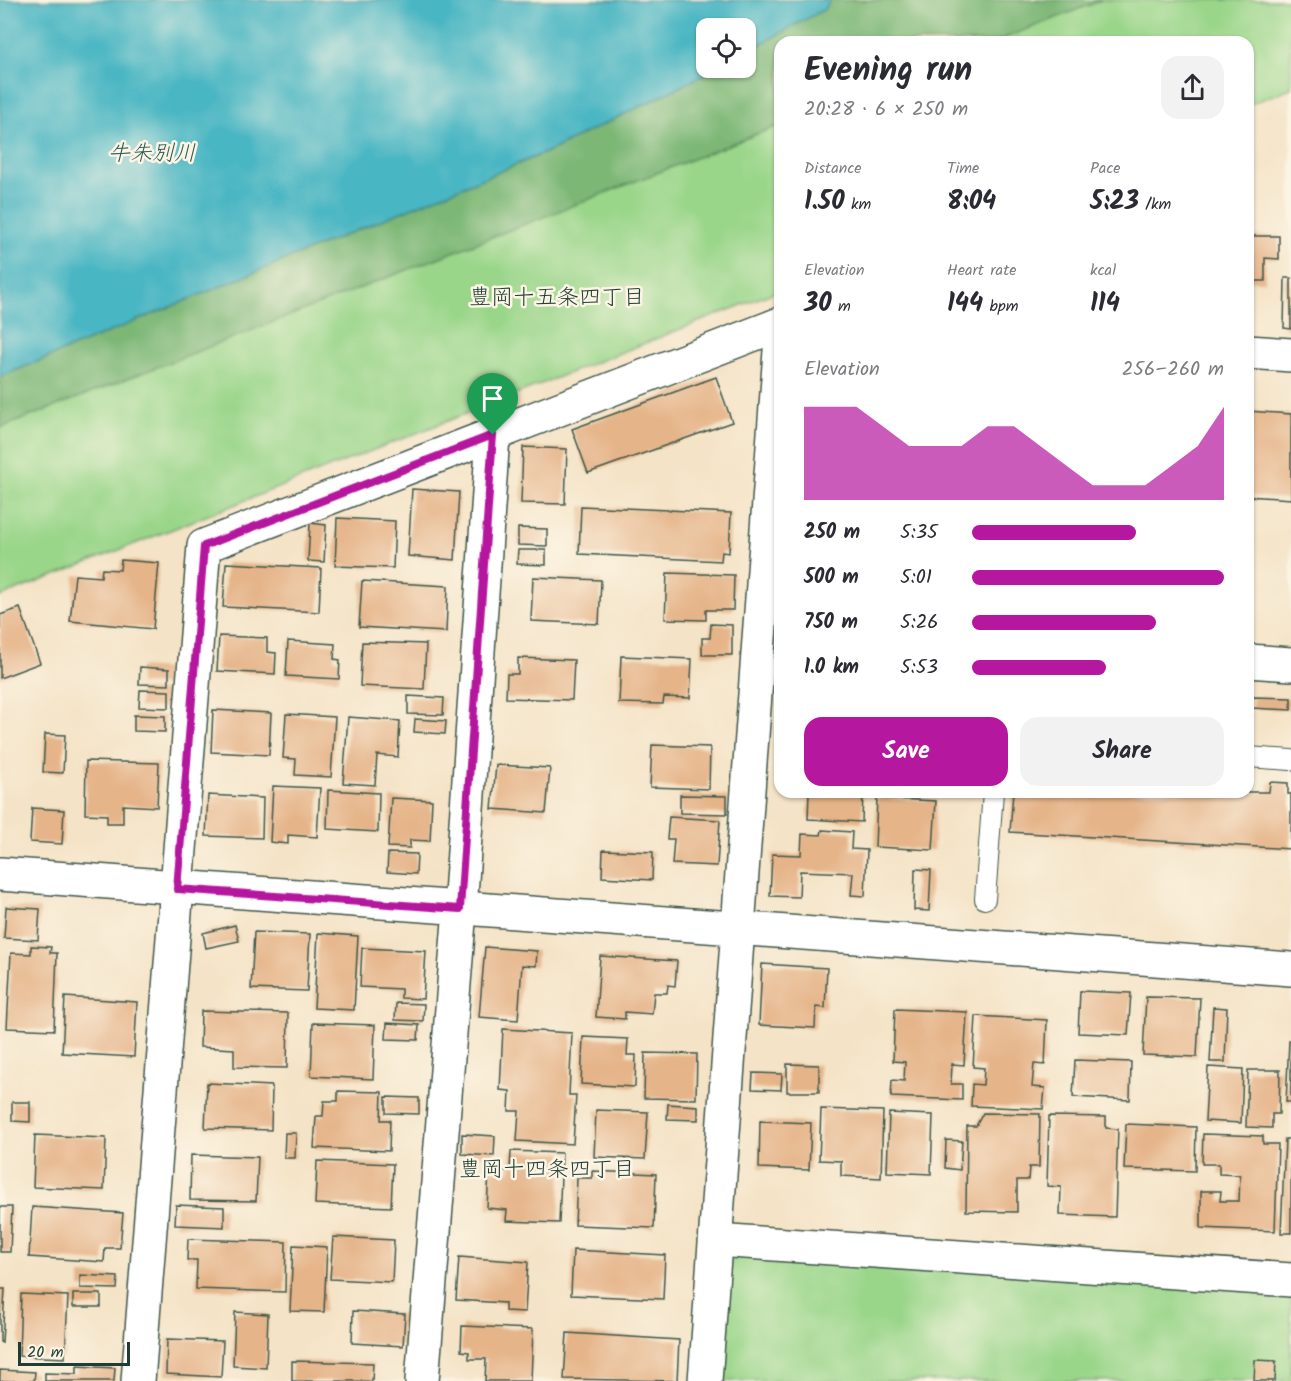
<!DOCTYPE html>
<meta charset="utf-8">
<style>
:root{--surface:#fff;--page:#f2f2f3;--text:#2b2b33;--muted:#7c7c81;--accent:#b5179e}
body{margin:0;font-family:Kalam,"Klee One",sans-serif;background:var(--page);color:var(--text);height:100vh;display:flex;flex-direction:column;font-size:22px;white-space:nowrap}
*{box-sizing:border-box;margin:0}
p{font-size:20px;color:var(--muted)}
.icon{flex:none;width:33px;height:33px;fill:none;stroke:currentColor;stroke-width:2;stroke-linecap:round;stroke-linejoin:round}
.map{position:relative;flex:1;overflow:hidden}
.panel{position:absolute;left:774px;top:36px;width:480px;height:762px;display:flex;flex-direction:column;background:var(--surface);border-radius:18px;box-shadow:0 2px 4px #0004}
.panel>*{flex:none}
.tools{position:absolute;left:696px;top:18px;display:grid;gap:12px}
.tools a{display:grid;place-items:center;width:60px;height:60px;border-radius:12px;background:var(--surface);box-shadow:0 2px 4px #0004;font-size:30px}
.scale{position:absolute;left:18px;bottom:15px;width:112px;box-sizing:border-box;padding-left:6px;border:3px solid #1f3d34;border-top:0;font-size:16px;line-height:21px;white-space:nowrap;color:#1f3d34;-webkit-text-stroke:4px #fcf5e5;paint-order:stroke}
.pin{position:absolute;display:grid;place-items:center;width:51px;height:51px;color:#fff;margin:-62px -26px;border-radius:50% 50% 50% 0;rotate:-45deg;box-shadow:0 0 6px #0007}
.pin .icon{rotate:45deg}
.round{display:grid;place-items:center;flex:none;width:63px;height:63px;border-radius:18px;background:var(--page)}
.head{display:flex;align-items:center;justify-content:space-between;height:102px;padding:0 30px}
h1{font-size:33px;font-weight:700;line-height:45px}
.figures{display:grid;grid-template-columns:repeat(3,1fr);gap:9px;height:102px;padding:6px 30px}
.figures div{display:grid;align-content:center}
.figures b{font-size:26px;font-weight:700}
.figures small{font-size:16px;font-weight:400}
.figures p{font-size:16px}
.chart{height:168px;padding:12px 30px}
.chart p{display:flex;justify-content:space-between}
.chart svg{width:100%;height:108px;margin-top:6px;fill:var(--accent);opacity:.7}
.button{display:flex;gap:12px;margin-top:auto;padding:12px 30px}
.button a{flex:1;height:69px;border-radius:18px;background:var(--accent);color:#fff;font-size:24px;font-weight:700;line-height:69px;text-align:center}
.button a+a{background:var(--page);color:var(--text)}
ul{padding:0 30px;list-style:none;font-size:20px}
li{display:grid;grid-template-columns:96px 72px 1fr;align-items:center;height:45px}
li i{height:15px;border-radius:8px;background:var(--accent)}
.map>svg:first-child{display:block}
</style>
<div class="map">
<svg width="1291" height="1381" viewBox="0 0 1291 1381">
<rect width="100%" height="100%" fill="#fcf5e5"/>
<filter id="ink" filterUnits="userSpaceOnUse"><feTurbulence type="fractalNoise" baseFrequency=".0167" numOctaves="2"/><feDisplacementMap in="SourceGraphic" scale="12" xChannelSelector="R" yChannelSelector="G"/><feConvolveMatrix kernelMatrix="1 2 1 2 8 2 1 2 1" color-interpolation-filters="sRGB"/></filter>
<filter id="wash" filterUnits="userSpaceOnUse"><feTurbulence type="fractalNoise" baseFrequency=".008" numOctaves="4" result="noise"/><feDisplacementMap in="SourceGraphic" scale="24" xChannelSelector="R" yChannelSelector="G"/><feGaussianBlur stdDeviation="1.35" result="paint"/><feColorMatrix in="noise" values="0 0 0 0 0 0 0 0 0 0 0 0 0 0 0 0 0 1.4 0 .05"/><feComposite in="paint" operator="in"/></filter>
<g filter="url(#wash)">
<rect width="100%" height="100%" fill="#f4e3c6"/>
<!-- green -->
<g fill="#9ad68a" stroke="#5c8a5f" stroke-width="1.5">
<path d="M 1102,0 L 1291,0 L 1291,88 L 1248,105 L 1248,42 L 994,42 Z"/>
<path d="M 780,125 L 780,290 L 0,597 L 0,428 Z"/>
<path d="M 716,1240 L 1291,1280 L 1291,1381 L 705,1381 Z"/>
</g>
<!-- forest -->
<path fill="#7bb776" stroke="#4d7a55" stroke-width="1.5" d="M 830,0 L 1102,0 L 994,42 L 780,42 L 780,125 L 0,428 L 0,377 L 547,152 L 712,68 L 746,68 L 746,50 L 825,9 Z"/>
<!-- water -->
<path fill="#48b6c3" stroke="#347a7c" stroke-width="1.5" d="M 0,0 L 830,0 L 825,9 L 746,52 L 746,28 L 706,28 L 706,68 L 717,68 L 694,80 L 547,152 L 0,377 Z"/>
<g id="blocks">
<!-- building -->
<g fill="#e5b488">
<path d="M 1248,236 L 1279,236 L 1279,259 L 1265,258 L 1265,281 L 1248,281 Z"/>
<path d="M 1285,278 L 1291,278 L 1291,329 L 1284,328 Z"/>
<path d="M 716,377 L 732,422 L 588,473 L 572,429 Z"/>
<path d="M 1248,411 L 1291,414 L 1291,499 L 1248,496 Z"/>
<path d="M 523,447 L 567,449 L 565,504 L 521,503 Z"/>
<path d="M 412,489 L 459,492 L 455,560 L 408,556 Z"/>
<path d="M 581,506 L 731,513 L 729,553 L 722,552 L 721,561 L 579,554 Z"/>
<path d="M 337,518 L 395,521 L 393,568 L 335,566 Z"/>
<path d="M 310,523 L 326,525 L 324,562 L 308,561 Z"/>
<path d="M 518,528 L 547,529 L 547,546 L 518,545 Z"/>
<path d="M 518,550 L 546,550 L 546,565 L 517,564 Z"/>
<path d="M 121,560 L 159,563 L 153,629 L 70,621 L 75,575 L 101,577 L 102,569 L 120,570 Z"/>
<path d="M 226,563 L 321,568 L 319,612 L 223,607 Z"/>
<path d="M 667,573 L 734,575 L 733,610 L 706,610 L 706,620 L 665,619 Z"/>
<path d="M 533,577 L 601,580 L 599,624 L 531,621 Z"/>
<path d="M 362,581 L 448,586 L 446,632 L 359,627 Z"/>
<path d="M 20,608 L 40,663 L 0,678 L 0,615 Z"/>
<path d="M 711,624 L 732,625 L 732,655 L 702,655 L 702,638 L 710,638 Z"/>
<path d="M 219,636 L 267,638 L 267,652 L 276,653 L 275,674 L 217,671 Z"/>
<path d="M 288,641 L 335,644 L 334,659 L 340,660 L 339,679 L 286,676 Z"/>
<path d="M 362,642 L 426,644 L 424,689 L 360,686 Z"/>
<path d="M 621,656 L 692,659 L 690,698 L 664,697 L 663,704 L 619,703 Z"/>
<path d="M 518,658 L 574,660 L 572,700 L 506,698 L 507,674 L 518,674 Z"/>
<path d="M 140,667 L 169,669 L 169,685 L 139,684 Z"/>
<path d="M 140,690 L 169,691 L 169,708 L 139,707 Z"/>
<path d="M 408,696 L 444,698 L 443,715 L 408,714 Z"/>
<path d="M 1253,697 L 1291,698 L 1291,710 L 1252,708 Z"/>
<path d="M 213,710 L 271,713 L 269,755 L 211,752 Z"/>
<path d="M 286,714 L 335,717 L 331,777 L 295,775 L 296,759 L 283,758 Z"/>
<path d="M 134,715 L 165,716 L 165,732 L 134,731 Z"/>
<path d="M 348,717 L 400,721 L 398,757 L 377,755 L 375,785 L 343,783 Z"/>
<path d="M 415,719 L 446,721 L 445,734 L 414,732 Z"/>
<path d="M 45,734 L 65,735 L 63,773 L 43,772 Z"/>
<path d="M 652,745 L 710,747 L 709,789 L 650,787 Z"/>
<path d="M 86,761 L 159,763 L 157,807 L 123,805 L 123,823 L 107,823 L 107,815 L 85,814 Z"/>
<path d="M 496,765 L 550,768 L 546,813 L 492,809 Z"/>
<path d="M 1270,782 L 1288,783 L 1288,794 L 1291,794 L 1291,849 L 1010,832 L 1013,792 L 1269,792 Z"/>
<path d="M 273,786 L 320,788 L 317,837 L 288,835 L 288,844 L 270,842 Z"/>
<path d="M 328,790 L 379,793 L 378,832 L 327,829 Z"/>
<path d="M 809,792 L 863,792 L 862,822 L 808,819 Z"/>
<path d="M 208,795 L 263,798 L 262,838 L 206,836 Z"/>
<path d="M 680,795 L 727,796 L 727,814 L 680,813 Z"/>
<path d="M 391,798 L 432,800 L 430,841 L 410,840 L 410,848 L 388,847 Z"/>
<path d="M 877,798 L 936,801 L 933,850 L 875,847 Z"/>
<path d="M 32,808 L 64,810 L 62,844 L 30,842 Z"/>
<path d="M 669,817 L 720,820 L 717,866 L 672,864 L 674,839 L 667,839 Z"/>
<path d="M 822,830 L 852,832 L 851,849 L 867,850 L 865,896 L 851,895 L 853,873 L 800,871 L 799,897 L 770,896 L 772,854 L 801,855 L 802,834 L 821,835 Z"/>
<path d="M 603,850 L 653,852 L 652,880 L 602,877 Z"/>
<path d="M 388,853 L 417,854 L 416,874 L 387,872 Z"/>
<path d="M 915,869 L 931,870 L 929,911 L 914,910 Z"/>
<path d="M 6,907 L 40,909 L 38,940 L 4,938 Z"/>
<path d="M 235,925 L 239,941 L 206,948 L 203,933 Z"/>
<path d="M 254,932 L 310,934 L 307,991 L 251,989 Z"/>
<path d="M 318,933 L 358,936 L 354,1010 L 314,1008 Z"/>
<path d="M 31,946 L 51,947 L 50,953 L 57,953 L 54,1030 L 7,1028 L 11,953 L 31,954 Z"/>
<path d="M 485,947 L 537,951 L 536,966 L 522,965 L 518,1020 L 479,1017 Z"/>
<path d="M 362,948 L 426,951 L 423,999 L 401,998 L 401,989 L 360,987 Z"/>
<path d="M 600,956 L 677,961 L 675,986 L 668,985 L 667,993 L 654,993 L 652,1014 L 625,1012 L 625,1019 L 596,1017 Z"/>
<path d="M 762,964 L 827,968 L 825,1008 L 816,1007 L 815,1028 L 759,1025 Z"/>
<path d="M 1080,991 L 1131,993 L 1128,1035 L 1078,1033 Z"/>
<path d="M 65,997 L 137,1002 L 134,1057 L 62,1053 Z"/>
<path d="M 1146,997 L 1200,998 L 1197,1057 L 1143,1055 Z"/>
<path d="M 396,1003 L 424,1004 L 423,1021 L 395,1020 Z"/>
<path d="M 1213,1007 L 1227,1008 L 1225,1062 L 1210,1062 Z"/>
<path d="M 895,1009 L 967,1012 L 964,1065 L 952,1064 L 951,1084 L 962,1084 L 962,1100 L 891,1097 L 892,1080 L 904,1081 L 905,1062 L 893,1061 Z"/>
<path d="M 201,1011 L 288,1013 L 287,1068 L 234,1067 L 234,1049 L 200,1047 Z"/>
<path d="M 976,1016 L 1047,1020 L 1045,1065 L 1034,1064 L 1032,1087 L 1045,1088 L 1043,1109 L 971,1106 L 972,1084 L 983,1085 L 984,1068 L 973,1067 Z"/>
<path d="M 313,1023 L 375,1025 L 373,1079 L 311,1076 Z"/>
<path d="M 387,1023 L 419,1025 L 418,1040 L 386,1039 Z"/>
<path d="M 503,1029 L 572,1033 L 569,1095 L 576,1095 L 573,1144 L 517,1141 L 519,1111 L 509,1111 L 510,1091 L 500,1090 Z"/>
<path d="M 583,1037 L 628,1039 L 627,1055 L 636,1055 L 635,1087 L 581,1084 Z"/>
<path d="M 1289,1040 L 1291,1040 L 1291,1102 L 1286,1102 Z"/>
<path d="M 645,1053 L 697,1054 L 696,1099 L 644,1098 Z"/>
<path d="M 1075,1060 L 1131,1062 L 1130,1100 L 1073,1097 Z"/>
<path d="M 787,1064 L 819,1065 L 819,1092 L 787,1092 Z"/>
<path d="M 1208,1067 L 1243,1069 L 1241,1123 L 1205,1121 Z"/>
<path d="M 1248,1070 L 1280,1070 L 1279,1114 L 1272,1114 L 1272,1128 L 1246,1127 Z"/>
<path d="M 753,1073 L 782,1074 L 781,1090 L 752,1089 Z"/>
<path d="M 207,1083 L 272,1086 L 271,1130 L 205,1128 Z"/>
<path d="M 338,1091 L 382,1092 L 381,1120 L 390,1120 L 389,1151 L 314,1148 L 316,1116 L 323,1116 L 324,1101 L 338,1101 Z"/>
<path d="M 386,1097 L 419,1098 L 419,1114 L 386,1113 Z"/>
<path d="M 12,1102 L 30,1102 L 30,1122 L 12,1121 Z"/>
<path d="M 668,1104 L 698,1106 L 698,1120 L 667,1119 Z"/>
<path d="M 821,1109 L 883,1111 L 881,1178 L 841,1176 L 841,1161 L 819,1160 Z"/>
<path d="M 596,1110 L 648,1112 L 645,1159 L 594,1157 Z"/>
<path d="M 889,1113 L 933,1115 L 931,1174 L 887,1172 Z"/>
<path d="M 983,1113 L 1040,1114 L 1039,1167 L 1029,1167 L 1028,1180 L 1017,1180 L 1017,1212 L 966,1211 L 967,1126 L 976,1126 Z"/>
<path d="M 1049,1116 L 1106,1117 L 1106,1128 L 1118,1129 L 1115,1217 L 1060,1215 L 1061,1187 L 1047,1186 Z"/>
<path d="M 760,1121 L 811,1123 L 809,1170 L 759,1168 Z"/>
<path d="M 1126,1124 L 1196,1127 L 1195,1171 L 1124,1169 Z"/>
<path d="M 285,1133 L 296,1133 L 295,1158 L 284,1158 Z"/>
<path d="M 462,1134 L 495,1136 L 494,1156 L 462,1154 Z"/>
<path d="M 1203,1134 L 1263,1136 L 1263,1144 L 1278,1144 L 1275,1231 L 1201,1228 L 1201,1191 L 1221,1191 L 1220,1201 L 1239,1201 L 1240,1175 L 1219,1174 L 1219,1164 L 1202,1164 Z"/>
<path d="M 35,1135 L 106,1138 L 104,1190 L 33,1187 Z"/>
<path d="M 1285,1139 L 1291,1139 L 1291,1233 L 1281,1233 Z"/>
<path d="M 946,1140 L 962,1141 L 960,1170 L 945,1168 Z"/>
<path d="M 511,1151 L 562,1153 L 559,1223 L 506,1221 L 507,1210 L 487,1208 L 489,1170 L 510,1171 Z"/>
<path d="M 191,1155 L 258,1157 L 256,1201 L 190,1200 Z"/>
<path d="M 317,1161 L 393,1164 L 391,1207 L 315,1204 Z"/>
<path d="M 592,1171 L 656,1174 L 654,1228 L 575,1225 L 577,1178 L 592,1178 Z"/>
<path d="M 176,1205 L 224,1207 L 224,1227 L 175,1225 Z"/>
<path d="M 0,1207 L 12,1207 L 10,1252 L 0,1252 Z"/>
<path d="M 32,1207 L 123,1213 L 120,1248 L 105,1248 L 104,1262 L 29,1257 Z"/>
<path d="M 333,1237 L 394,1240 L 392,1282 L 330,1279 Z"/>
<path d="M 188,1239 L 286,1242 L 285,1292 L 196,1289 L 197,1260 L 187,1260 Z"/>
<path d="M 293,1245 L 327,1247 L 324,1312 L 290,1311 Z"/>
<path d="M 573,1250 L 665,1255 L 663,1299 L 571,1295 Z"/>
<path d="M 459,1257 L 528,1262 L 525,1312 L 505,1311 L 505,1303 L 456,1300 Z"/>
<path d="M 80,1275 L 118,1277 L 117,1289 L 80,1288 Z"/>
<path d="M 0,1289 L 5,1289 L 2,1343 L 0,1342 Z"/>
<path d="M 21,1294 L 68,1296 L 65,1358 L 19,1356 Z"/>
<rect x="73" y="1294" width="28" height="13"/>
<path d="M 353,1311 L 405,1314 L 403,1346 L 352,1343 Z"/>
<path d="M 235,1312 L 268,1314 L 266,1368 L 233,1366 Z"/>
<path d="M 462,1326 L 533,1329 L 531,1381 L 485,1381 L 486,1359 L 469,1359 L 469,1352 L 461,1351 Z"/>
<path d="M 567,1333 L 679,1340 L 677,1381 L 564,1379 Z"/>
<path d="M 167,1339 L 223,1341 L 221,1377 L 166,1374 Z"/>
<path d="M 1255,1360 L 1276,1361 L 1275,1381 L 1254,1381 Z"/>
<path d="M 292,1361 L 373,1363 L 372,1381 L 292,1381 Z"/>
<path d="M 77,1366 L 115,1368 L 114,1381 L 45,1381 L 45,1373 L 77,1374 Z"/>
<path d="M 0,1370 L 35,1372 L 34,1381 L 0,1381 Z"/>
</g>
</g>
</g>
<g filter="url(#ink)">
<use href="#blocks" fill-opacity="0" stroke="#3f564a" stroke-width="1.5"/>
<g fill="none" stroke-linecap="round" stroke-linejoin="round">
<!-- lane casing -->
<g stroke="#3f564a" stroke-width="22">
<g id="lane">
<path d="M 1248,757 L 1291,760"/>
<path d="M 985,899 L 993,792"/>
</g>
</g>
<!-- street casing -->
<g stroke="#3f564a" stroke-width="36">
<g id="street">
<path d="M 1248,352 L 1291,355"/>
<path d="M 1248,661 L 1291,664"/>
<path d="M 0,874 L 1291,969"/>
<path d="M 716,1240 L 1291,1280"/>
<path d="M 138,1381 L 204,546 L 780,324"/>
<path d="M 422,1381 L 460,909 L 493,436"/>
<path d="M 705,1381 L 780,351"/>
</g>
</g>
<!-- lane -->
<use href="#lane" stroke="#fff" stroke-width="20"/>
<!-- street -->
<use href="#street" stroke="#fff" stroke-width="33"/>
</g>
</g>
<g fill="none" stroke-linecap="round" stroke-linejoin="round" filter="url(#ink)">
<!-- route casing -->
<g stroke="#fff" stroke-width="12">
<path id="route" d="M 493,435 L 460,909 L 177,889 L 204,546 Z"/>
</g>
<!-- route -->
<use href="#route" stroke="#b5179e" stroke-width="8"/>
</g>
<g text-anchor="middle" stroke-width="5" stroke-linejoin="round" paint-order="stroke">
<!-- water labels -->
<g font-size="22" font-style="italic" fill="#295b58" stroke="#fcf5e5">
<text x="152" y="160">牛朱別川</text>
</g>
<!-- neighbourhood labels -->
<g font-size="22" fill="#1f3d34" stroke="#fcf5e5">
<text x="557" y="304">豊岡十五条四丁目</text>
<text x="547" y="1176">豊岡十四条四丁目</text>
</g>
</g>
</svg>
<div class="tools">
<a><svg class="icon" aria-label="locate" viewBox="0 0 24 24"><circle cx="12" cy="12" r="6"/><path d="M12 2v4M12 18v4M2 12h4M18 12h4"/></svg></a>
</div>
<div class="scale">20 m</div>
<div class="pin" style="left:493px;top:435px;background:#1e9e55"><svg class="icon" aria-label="arrive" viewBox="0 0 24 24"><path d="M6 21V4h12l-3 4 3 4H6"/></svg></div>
<section class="panel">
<div class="head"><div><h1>Evening run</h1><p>20:28 · 6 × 250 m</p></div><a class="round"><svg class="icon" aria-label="share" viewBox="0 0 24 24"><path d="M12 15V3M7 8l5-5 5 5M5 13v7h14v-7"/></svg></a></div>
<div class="figures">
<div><p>Distance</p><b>1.50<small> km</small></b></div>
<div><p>Time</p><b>8:04</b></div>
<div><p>Pace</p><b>5:23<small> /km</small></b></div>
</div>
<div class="figures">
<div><p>Elevation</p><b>30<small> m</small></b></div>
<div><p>Heart rate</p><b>144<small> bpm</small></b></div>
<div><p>kcal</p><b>114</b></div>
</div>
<div class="chart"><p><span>Elevation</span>256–260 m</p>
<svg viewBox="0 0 160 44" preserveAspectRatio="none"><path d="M0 44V6L10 6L20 6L30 14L40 22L50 22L60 22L70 14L80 14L90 22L100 30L110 38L120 38L130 38L140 30L150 22L160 6V44z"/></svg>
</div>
<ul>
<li><b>250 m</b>5:35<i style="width:65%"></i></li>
<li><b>500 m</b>5:01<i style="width:100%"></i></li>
<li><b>750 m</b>5:26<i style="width:73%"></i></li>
<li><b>1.0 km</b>5:53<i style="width:53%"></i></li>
</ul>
<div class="button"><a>Save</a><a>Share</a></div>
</section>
</div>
